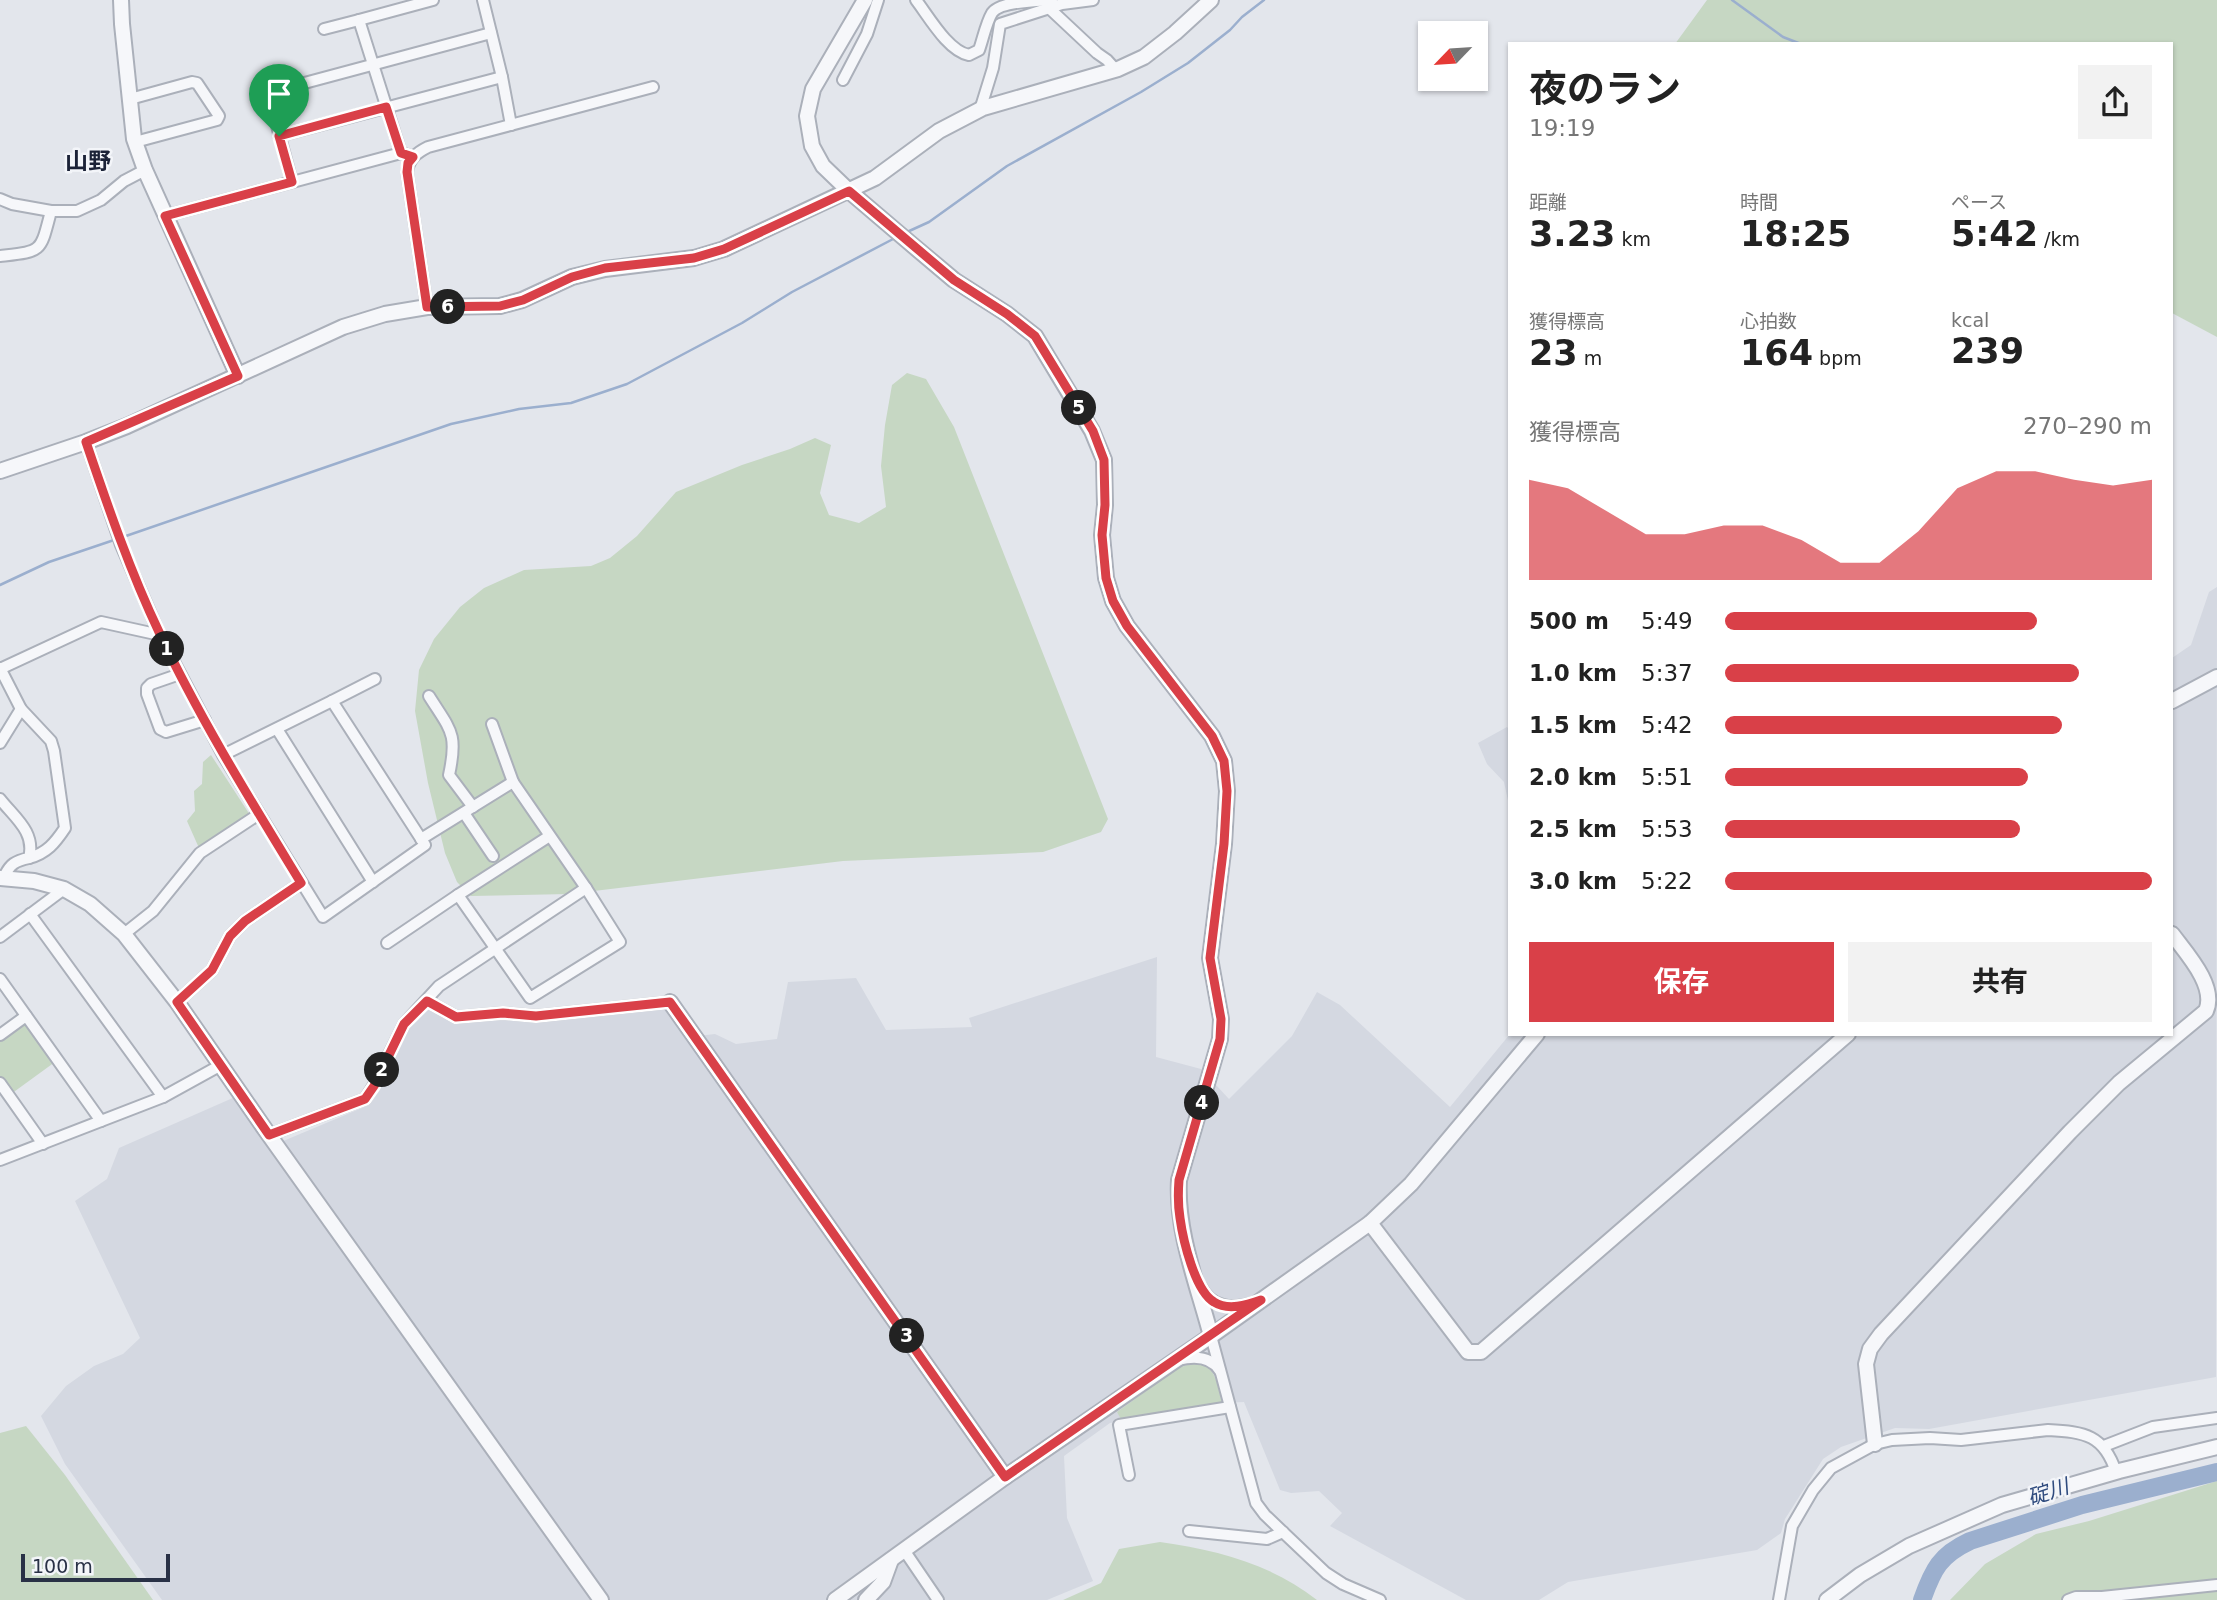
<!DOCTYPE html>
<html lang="ja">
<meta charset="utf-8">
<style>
:root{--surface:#fff;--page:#f2f2f2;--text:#222;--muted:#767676;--accent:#d94048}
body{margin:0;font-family:"DejaVu Sans","Noto Sans JP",sans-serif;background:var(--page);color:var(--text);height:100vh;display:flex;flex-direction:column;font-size:26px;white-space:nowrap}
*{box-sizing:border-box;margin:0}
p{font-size:23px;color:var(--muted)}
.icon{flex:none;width:38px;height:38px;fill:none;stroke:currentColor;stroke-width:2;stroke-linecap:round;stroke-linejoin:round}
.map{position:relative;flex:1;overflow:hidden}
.sheet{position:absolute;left:1508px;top:42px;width:665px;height:994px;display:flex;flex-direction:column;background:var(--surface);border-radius:0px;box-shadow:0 2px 5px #0004}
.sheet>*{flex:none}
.needle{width:46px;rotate:245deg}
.tools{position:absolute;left:1418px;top:21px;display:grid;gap:14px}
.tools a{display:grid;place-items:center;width:70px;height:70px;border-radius:0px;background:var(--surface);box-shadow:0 2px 5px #0004;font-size:35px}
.scale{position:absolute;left:21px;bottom:18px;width:149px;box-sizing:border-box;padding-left:7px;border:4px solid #293146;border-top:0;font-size:19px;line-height:24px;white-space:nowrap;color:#293146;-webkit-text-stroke:5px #f3f5f9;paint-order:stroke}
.pin{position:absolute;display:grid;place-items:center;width:60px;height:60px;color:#fff;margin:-72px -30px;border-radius:50% 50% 50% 0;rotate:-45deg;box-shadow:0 0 7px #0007}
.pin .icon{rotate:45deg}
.km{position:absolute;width:35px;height:35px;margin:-18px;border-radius:50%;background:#222;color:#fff;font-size:19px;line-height:35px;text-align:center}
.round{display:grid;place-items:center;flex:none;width:74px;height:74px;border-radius:0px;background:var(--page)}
.headline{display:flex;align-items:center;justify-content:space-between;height:119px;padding:0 21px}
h1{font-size:38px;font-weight:700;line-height:52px}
.stats{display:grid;grid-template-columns:repeat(3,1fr);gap:10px;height:119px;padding:7px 21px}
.stats div{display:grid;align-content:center}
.stats b{font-size:35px;font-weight:700}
.stats small{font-size:19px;font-weight:400}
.stats p{font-size:19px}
.chart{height:196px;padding:14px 21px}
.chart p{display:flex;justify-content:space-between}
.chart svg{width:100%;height:126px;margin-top:7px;fill:var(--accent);opacity:.7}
.primary-button{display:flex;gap:14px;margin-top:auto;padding:14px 21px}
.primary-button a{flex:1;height:80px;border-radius:0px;background:var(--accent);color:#fff;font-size:28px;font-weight:700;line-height:80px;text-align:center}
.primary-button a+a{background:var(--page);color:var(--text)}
ul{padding:0 21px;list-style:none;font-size:23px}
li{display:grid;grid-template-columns:112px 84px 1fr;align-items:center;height:52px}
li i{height:18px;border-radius:9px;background:var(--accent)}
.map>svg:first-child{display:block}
</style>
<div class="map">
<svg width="2217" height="1600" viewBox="0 0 2217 1600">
<rect width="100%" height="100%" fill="#e3e6ec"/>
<!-- built -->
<g fill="#d4d8e1">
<path d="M 2217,587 L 2216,1377 L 1929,1429 L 1895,1428 L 1841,1447 L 1823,1459 L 1785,1519 L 1781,1533 L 1757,1550 L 1568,1582 L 1539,1600 L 1466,1600 L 1330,1526 L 1342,1513 L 1319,1491 L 1291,1493 L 1280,1490 L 1244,1402 L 1222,1403 L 1110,1423 L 1064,1456 L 1067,1518 L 1093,1581 L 1047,1600 L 162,1600 L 65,1464 L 41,1416 L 66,1386 L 94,1366 L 123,1354 L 140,1338 L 75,1201 L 107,1179 L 119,1148 L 235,1097 L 269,1147 L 369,1105 L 408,1027 L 429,1007 L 450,1019 L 513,1018 L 667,1005 L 689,1037 L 715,1034 L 736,1044 L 777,1039 L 788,982 L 856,978 L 886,1030 L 972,1027 L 969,1018 L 1157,957 L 1156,1057 L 1201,1069 L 1229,1099 L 1292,1036 L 1317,992 L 1340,1005 L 1450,1107 L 1510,1034 L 2172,1034 L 2172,658 L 2191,645 L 2209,592 Z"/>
<path d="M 1507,727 L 1510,730 L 1510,810 L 1504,782 L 1487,764 L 1478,743 Z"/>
</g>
<!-- green -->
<g fill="#c6d7c3">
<path d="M 1707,0 L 2217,0 L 2217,337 L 2172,313 L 2172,44 L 1675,44 Z"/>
<path d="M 907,373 L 926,379 L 954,427 L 1108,819 L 1101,832 L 1043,852 L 843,861 L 569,894 L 471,896 L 457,882 L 445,853 L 428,783 L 415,711 L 419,670 L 434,639 L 460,607 L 484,588 L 524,570 L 591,566 L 610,558 L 637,536 L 676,492 L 742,465 L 790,449 L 815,438 L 831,445 L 820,493 L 829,515 L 859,523 L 886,507 L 881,466 L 885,425 L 892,385 Z"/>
<path d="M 211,755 L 250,815 L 199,848 L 187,821 L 195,811 L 194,791 L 202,784 L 203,762 Z"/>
<path d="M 25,1020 L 55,1062 L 11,1094 L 0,1078 L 0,1038 Z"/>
<path d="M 1196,1362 C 1217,1366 1217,1386 1222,1403 L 1122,1421 L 1117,1412 L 1178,1368 Z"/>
<path d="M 26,1426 L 65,1475 L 153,1600 L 0,1600 L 0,1433 Z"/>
<path d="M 2217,1481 L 2217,1600 L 1950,1600 L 1985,1564 L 2036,1534 L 2089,1521 Z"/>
<path d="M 1160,1542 C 1217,1550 1271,1564 1317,1600 L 1063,1600 L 1101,1583 L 1119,1549 Z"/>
</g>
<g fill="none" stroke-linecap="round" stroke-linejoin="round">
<!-- stream -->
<g stroke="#9bafce" stroke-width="2.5">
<path d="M 1732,0 L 1783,37 L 1801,44"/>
<path d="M 907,232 L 929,222 L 1007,166 L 1141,92 L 1188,63 L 1230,30 L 1242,17 L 1264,0"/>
<path d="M 123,537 L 451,424 L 519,409 L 571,403 L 627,384 L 742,323 L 792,292 L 895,238"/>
<path d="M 0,585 L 49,562 L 117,539"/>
</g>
<!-- river -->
<path stroke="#9bafce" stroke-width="18" d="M 1922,1600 C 1933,1569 1940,1555 1970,1541 L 2082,1505 L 2217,1472"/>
<!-- minor casing -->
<g stroke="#abb0ba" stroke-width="14">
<g id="minor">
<path d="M 483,0 L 502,77 L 511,125"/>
<path d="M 916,0 C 929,17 948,51 969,55 L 979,50 C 983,39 986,23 992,13 C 1000,1 1038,1 1052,0"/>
<path d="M 1049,8 L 1097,53 L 1107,60 L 1116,70"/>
<path d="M 324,29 L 359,20"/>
<path d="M 843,80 L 867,34 L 878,0"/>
<path d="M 130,99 L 192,82 L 197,83 L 219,116 L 217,120 L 135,142"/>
<path d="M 980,110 L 993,68 L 1000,24 L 1062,4 L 1093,0"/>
<path d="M 279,136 L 502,77"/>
<path d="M 401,153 L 359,20 L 433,0"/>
<path d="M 292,182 L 277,126 L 297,85 L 491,33"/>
<path d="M 0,199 L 12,204 L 51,211 L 77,211 L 101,200 L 124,181 L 145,170"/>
<path d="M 165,216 L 401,153 L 413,157"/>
<path d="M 0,256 C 43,251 40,253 51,211"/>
<path d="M 427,307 L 407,172 C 409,159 416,153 428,147 L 653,87"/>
<path d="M 86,442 L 121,545 L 160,635"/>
<path d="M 0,668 L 21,709 L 51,741 L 54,751 L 65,828 C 55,843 47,853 29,858"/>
<path d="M 0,669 L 101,622 L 160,635 L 223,755 L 323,917 L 425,845 L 332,701 L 223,755"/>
<path d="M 180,674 L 151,684 L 147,688 L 147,694 L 160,729 L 166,732 L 205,720"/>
<path d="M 429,696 C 451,731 458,733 449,775 L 473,807"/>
<path d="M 332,701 L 375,679"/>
<path d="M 492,724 L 513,782"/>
<path d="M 277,729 L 373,882"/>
<path d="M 0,743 L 21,709"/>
<path d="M 0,799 C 14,817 36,832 29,858 C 15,861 10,864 4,877"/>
<path d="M 464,813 L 493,856"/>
<path d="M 548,837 L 458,895 L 530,998 L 620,942 L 586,888"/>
<path d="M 30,914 L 163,1097"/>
<path d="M 124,934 L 153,911 L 200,853 L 259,814"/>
<path d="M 0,937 L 64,889"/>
<path d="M 387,943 L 458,895"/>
<path d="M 0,979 L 101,1121"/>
<path d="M 427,1001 L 456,1017 L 503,1013 L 536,1016 L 670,1002"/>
<path d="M 177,1002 L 212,970 L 230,936 L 245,921 L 301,883"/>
<path d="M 0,1035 L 26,1016"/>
<path d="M 0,1083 L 43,1144"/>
<path d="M 269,1135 L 365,1099 L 374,1085 L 404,1024 L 439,986 L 586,888 L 513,782 L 421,839"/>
<path d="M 0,1160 L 163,1097 L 221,1065"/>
<path d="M 1201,1287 C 1212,1308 1232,1309 1253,1303"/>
<path d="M 1211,1336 L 1256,1503 L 1265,1515 L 1326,1573 L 1343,1584 L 1380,1600"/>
<path d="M 1178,1360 C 1194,1356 1211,1356 1220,1371"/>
<path d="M 2104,1446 L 2153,1427 L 2217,1418"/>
<path d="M 1129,1475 L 1119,1425 L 1230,1407"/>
<path d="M 1189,1531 L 1267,1539 L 1283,1532"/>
<path d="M 904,1550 L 938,1600"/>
<path d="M 1779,1600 L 1792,1526 L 1813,1490 L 1831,1468 L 1875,1444 L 1892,1440 L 1930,1438 L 1961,1440 L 2048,1430 C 2085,1432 2104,1435 2116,1472"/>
<path d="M 2068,1600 L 2076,1597 L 2102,1597 L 2217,1585"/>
</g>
</g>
<!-- tertiary casing -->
<g stroke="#abb0ba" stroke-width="18">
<g id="tertiary">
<path d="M 121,0 L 122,24 L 134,139 L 145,170 L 238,376"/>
<path d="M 865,0 L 813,89 L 807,116 L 812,146 L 823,166 L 849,191 L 910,243 L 954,280 L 1007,314 L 1035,336 L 1092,431 L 1104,460 L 1105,505 L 1102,535 L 1106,578 L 1113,601 L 1127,626 L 1212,736 L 1224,761 L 1227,791 L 1224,844 L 1210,958 L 1221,1019 L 1220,1039 L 1179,1180 C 1176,1232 1198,1286 1211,1336"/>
<path d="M 0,471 L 86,442 L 127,426 L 343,327 L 385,314 L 427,307 L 500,306 L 522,300 L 572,277 L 605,269 L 694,258 L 724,249 L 875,178 L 939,131 L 983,108 L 1118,69 L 1144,57 L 1175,33 L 1211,0"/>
<path d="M 2172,701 L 2217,677"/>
<path d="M 0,878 L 34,881 L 64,889 L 90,904 L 124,934 L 177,1002 L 269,1135 L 601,1600"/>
<path d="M 670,1002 L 1005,1477"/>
<path d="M 1370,1223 L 1468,1352 L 1481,1352 L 1848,1034"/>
<path d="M 1875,1444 L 1866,1364 L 1870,1349 L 1881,1334 L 2070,1132 L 2119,1083 L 2206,1011 C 2217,986 2186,953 2172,934"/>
<path d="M 835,1600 L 1005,1477 L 1211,1336 L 1370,1223 L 1411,1184 L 1537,1034"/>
<path d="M 866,1600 L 883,1582 L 891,1560"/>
<path d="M 1827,1600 L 1860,1575 L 1909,1546 L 2002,1505 L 2119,1471 L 2217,1447"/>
</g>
</g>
<!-- minor -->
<use href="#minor" stroke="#f6f7fa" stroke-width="10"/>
<!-- tertiary -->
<use href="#tertiary" stroke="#f6f7fa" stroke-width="14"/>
</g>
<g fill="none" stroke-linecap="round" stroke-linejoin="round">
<!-- route casing -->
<g stroke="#fff" stroke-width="14">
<path id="route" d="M 386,107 L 401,153 L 413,157 L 408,163 L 407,172 L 427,307 L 500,306 L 523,300 L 572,277 L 605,268 L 694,258 L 724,249 L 849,191 L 954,280 L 1007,314 L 1035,336 L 1093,431 L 1104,460 L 1105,505 L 1102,535 L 1106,578 L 1113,601 L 1127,626 L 1212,736 L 1224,761 L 1227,791 L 1224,844 L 1210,958 L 1221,1019 L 1220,1039 L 1179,1180 C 1178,1193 1178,1206 1180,1218 C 1183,1240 1195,1291 1214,1302 C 1228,1311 1247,1305 1261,1300 L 1005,1477 L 670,1002 L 536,1016 L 503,1013 L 456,1017 L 427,1001 L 404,1024 L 374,1086 L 365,1099 L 269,1135 L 177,1002 L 212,970 L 230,936 L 245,921 L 301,883 C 251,801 200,719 159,632 C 130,571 108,507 86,442 L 238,376 L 165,216 L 292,182 L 279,136 Z"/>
</g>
<!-- route -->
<use href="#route" stroke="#d94048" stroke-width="9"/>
</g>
<g text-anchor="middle" stroke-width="5" stroke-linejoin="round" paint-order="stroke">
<!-- water labels -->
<g font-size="21" font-style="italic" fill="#2f4b7e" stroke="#f3f5f9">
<text transform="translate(2048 1492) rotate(-18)" y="7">碇川</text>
</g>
<!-- quarter labels -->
<g font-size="23" font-weight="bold" fill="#1b2237" stroke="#f3f5f9">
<text x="88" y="169">山野</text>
</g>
</g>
</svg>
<div class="tools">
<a><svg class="needle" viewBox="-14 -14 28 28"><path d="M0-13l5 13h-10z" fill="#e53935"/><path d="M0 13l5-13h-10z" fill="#767676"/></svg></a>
</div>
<div class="scale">100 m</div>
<div class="pin" style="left:279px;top:136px;background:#1e9e55"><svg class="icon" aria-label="arrive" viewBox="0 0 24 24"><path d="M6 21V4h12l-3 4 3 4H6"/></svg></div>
<b class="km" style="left:167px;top:649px">1</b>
<b class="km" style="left:382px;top:1070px">2</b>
<b class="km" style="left:907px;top:1336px">3</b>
<b class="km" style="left:1202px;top:1103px">4</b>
<b class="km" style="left:1079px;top:408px">5</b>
<b class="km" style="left:448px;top:307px">6</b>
<section class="sheet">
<div class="headline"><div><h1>夜のラン</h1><p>19:19</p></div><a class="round"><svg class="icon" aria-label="share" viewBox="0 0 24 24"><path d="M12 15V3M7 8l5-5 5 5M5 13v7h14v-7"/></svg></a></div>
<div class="stats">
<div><p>距離</p><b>3.23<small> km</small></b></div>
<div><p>時間</p><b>18:25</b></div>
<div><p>ペース</p><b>5:42<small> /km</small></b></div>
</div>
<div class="stats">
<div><p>獲得標高</p><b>23<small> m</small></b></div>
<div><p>心拍数</p><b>164<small> bpm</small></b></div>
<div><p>kcal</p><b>239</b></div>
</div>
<div class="chart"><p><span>獲得標高</span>270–290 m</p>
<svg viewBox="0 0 160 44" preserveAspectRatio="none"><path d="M0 44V9L10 12L20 20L30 28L40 28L50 25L60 25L70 30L80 38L90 38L100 27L110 12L120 6L130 6L140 9L150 11L160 9V44z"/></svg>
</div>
<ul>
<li><b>500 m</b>5:49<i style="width:73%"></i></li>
<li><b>1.0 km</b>5:37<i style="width:83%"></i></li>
<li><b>1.5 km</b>5:42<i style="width:79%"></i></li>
<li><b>2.0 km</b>5:51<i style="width:71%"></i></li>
<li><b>2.5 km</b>5:53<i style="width:69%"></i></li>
<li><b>3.0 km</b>5:22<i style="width:100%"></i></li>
</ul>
<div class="primary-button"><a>保存</a><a>共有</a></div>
</section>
</div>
